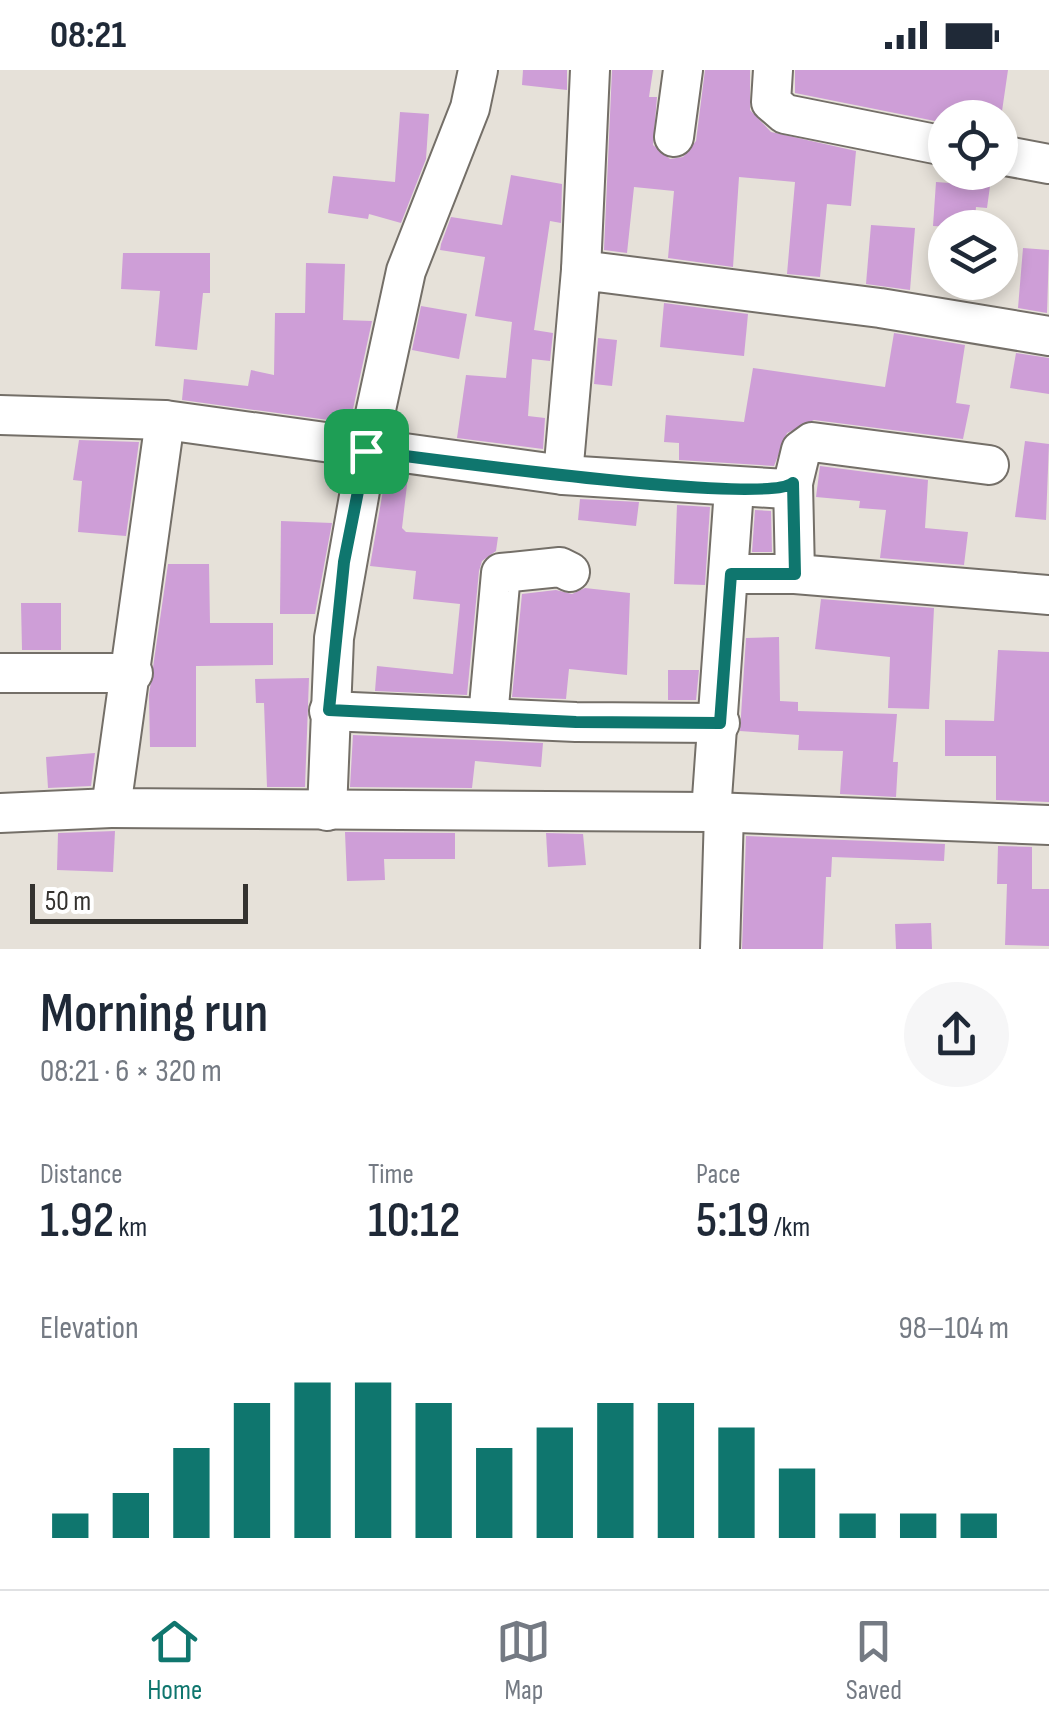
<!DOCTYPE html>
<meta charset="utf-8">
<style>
:root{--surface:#fff;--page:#f6f6f7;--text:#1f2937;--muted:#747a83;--line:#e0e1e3;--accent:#0f766e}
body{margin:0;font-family:"Sofia Sans Condensed",sans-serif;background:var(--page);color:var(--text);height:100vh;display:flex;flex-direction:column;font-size:38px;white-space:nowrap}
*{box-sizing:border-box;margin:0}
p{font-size:32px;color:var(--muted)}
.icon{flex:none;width:55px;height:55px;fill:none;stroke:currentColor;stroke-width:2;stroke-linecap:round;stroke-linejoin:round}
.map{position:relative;height:879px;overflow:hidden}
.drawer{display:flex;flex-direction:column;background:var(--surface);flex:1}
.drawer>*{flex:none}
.fabs{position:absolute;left:928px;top:30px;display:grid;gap:20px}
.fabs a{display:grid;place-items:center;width:90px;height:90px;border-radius:50%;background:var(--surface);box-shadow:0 5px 15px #0003;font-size:50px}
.scale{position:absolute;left:30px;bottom:25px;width:218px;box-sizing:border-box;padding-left:10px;border:5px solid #34322f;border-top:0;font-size:28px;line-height:35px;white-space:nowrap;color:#34322f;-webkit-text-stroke:8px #fff;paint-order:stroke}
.pin{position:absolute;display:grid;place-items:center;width:85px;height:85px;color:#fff;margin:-42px;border-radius:20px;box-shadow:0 5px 15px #0006}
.round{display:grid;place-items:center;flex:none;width:105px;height:105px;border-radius:52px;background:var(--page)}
.head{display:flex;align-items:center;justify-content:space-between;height:170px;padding:0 40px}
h1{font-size:55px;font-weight:600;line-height:75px}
.figures{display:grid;grid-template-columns:repeat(3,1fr);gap:15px;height:170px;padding:10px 40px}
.figures div{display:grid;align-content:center}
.figures b{font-size:50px;font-weight:600}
.figures small{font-size:28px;font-weight:400}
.figures p{font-size:28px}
.chart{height:280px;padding:20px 40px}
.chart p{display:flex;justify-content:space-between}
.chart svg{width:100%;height:180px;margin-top:10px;stroke:var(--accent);stroke-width:6}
.status{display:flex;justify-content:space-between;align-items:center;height:70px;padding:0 50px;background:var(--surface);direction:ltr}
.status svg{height:28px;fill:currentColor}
.menu{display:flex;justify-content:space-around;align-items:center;height:140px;border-top:2px solid var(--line);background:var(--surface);font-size:28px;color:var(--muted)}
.menu a{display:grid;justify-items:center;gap:5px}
.menu .on{color:var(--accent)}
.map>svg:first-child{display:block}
</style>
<div class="status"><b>08:21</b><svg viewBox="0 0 49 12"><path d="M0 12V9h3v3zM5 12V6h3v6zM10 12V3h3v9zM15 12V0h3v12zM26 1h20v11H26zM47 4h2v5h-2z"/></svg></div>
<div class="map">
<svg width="1049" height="879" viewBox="0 0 1049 879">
<rect width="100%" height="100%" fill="#e6e1d9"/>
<!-- building -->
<g fill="#ce9ed7">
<path d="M 523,0 L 567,0 L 567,20 L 522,15 Z"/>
<path d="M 612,0 L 653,0 L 649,27 L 657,27 L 653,75 L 670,89 L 683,87 L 696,71 L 705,0 L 750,0 L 750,40 L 771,62 L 856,81 L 851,136 L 827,134 L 820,207 L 787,204 L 795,112 L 739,107 L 733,197 L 668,188 L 674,121 L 634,117 L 627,183 L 604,180 Z"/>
<path d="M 795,0 L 1008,0 L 1001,48 L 945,48 L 945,53 L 795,23 Z"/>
<path d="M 400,42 L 429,44 L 426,89 L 401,153 L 369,144 L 368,149 L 328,143 L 333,106 L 395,112 Z"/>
<path d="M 511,105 L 562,114 L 561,153 L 550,151 L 534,260 L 553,263 L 550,291 L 532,289 L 528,346 L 545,348 L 543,379 L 457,368 L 466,305 L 506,308 L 512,252 L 475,246 L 485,187 L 440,180 L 441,174 L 451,147 L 502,155 Z"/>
<path d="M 936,112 L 990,116 L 987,138 L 976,137 L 974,158 L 933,156 Z"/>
<path d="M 871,155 L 915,158 L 910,220 L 866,214 Z"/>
<path d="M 1023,178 L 1049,180 L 1047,243 L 1018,238 Z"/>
<path d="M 123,183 L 210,183 L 210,223 L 203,223 L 197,280 L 155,276 L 160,221 L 121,219 Z"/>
<path d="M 306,193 L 345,194 L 343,250 L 372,251 L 350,353 L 182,330 L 184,309 L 248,316 L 251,300 L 274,305 L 275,243 L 305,243 Z"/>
<path d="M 664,233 L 748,244 L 744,286 L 660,277 Z"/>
<path d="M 421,236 L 467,244 L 459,289 L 412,280 Z"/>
<path d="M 894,263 L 965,275 L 956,333 L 970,335 L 963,369 L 814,350 L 787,363 L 774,396 L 679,390 L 679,373 L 664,372 L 666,345 L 744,352 L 753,298 L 885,317 Z"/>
<path d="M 598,268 L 617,270 L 612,316 L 594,314 Z"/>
<path d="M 1016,283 L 1049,288 L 1049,324 L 1010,318 Z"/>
<path d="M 79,370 L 139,372 L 126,466 L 78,462 L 82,411 L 73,410 Z"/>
<path d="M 1025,371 L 1049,374 L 1046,450 L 1015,447 Z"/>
<path d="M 820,396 L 928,410 L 925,458 L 968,462 L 964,495 L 880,488 L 886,440 L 859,438 L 860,431 L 816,427 Z"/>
<path d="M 386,403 L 408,406 L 402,458 L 406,462 L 498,467 L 496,481 L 482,491 L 479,501 L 467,625 L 375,621 L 377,596 L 453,604 L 460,534 L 413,529 L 416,501 L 370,496 Z"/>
<path d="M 580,429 L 639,432 L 636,456 L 578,450 Z"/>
<path d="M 677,435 L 710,437 L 705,515 L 674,514 Z"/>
<path d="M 755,440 L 771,441 L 772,482 L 752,482 Z"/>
<path d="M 281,451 L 332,453 L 315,544 L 280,544 Z"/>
<path d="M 168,494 L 209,494 L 210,553 L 273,553 L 273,595 L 196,596 L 196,677 L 150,677 L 149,625 Z"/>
<path d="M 585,518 L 630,523 L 627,605 L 569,599 L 566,629 L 512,627 L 522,524 L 556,520 L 572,524 Z"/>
<path d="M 821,529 L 934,538 L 929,639 L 888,638 L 890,587 L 815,579 Z"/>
<path d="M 21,533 L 61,533 L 61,580 L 22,580 Z"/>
<path d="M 779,567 L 780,631 L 798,632 L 798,641 L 897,644 L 893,692 L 898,692 L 896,727 L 840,724 L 843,681 L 798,680 L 799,665 L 740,661 L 746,568 Z"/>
<path d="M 998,580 L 1049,582 L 1049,732 L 996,730 L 996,686 L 945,686 L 945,650 L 994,651 Z"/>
<path d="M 668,600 L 699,600 L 696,630 L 668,630 Z"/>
<path d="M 309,608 L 305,717 L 267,717 L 264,633 L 256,633 L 255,609 Z"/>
<path d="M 353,665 L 543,673 L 541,697 L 475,691 L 472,718 L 350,717 Z"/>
<path d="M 95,683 L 91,716 L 48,718 L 46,687 Z"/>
<path d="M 115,761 L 113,802 L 57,800 L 58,763 Z"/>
<path d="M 345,762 L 455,763 L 455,789 L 384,789 L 385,810 L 347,811 Z"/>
<path d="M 546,763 L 583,764 L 586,795 L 548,797 Z"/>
<path d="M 746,766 L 945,774 L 944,791 L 832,787 L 831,807 L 826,807 L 823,879 L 742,879 Z"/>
<path d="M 998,776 L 1032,777 L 1032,819 L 1049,819 L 1049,876 L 1005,875 L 1007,814 L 997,814 Z"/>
<path d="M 931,853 L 932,879 L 896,879 L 895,854 Z"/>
</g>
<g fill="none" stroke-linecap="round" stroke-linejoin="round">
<!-- minor casing -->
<g stroke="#746f68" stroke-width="42">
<g id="minor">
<path d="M 773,0 L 771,32 L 785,44 L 945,76"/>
<path d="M 674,67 L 683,0"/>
<path d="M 1000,85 L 1049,94"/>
<path d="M 581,200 L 590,0"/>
<path d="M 0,345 L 165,350 L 563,405 L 786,419 L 793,413 L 801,380 L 812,372 L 989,395"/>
<path d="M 165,350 L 111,738 L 711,742 L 1049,755"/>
<path d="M 563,405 L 581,200 L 880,238 L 1049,266"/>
<path d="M 793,413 L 795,504"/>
<path d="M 731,504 L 795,504 L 1049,525"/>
<path d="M 0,603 L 133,603"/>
<path d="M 329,641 L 576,652 L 720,653"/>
<path d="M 488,647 L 501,503 L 560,497 L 570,502"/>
<path d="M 327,741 L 334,568 L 367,381 L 406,201 L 470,38 L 478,0"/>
<path d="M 711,742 L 734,419"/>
<path d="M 0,743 L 111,738"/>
<path d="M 720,879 L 724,743"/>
</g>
</g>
<!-- minor -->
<use href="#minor" stroke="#fff" stroke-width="38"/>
</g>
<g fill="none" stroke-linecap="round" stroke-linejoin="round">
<!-- route casing -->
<g stroke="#fff" stroke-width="20">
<path id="route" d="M 366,381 C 424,388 765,436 793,413 L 795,504 L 731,504 L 720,653 L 576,652 L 329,640 L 344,492 Z"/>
</g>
<!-- route -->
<use href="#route" stroke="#0f766e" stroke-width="12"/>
</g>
</svg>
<div class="fabs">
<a><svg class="icon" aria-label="locate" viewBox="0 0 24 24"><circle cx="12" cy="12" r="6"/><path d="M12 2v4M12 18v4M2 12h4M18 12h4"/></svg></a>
<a><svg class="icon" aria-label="layers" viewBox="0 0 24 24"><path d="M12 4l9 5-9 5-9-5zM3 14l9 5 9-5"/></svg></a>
</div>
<div class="scale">50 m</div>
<div class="pin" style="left:366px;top:381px;background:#1e9e55"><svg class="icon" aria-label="arrive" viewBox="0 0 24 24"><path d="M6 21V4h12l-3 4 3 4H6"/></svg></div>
</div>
<section class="drawer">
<div class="head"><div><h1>Morning run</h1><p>08:21 · 6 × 320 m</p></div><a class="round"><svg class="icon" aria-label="share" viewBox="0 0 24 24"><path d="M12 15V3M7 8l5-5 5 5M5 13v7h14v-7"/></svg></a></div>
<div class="figures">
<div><p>Distance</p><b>1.92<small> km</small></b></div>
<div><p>Time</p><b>10:12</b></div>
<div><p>Pace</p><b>5:19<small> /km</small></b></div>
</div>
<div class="chart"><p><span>Elevation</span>98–104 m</p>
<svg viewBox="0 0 160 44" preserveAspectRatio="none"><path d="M5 44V38M15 44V33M25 44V22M35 44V11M45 44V6M55 44V6M65 44V11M75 44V22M85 44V17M95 44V11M105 44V11M115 44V17M125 44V27M135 44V38M145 44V38M155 44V38"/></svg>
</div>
</section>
<nav class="menu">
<a class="on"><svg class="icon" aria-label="home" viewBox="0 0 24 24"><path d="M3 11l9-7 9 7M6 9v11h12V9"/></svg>Home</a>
<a><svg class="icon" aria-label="map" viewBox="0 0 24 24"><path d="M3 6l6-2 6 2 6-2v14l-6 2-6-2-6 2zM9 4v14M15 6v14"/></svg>Map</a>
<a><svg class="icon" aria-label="saved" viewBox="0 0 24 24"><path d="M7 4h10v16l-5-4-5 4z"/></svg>Saved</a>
</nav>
